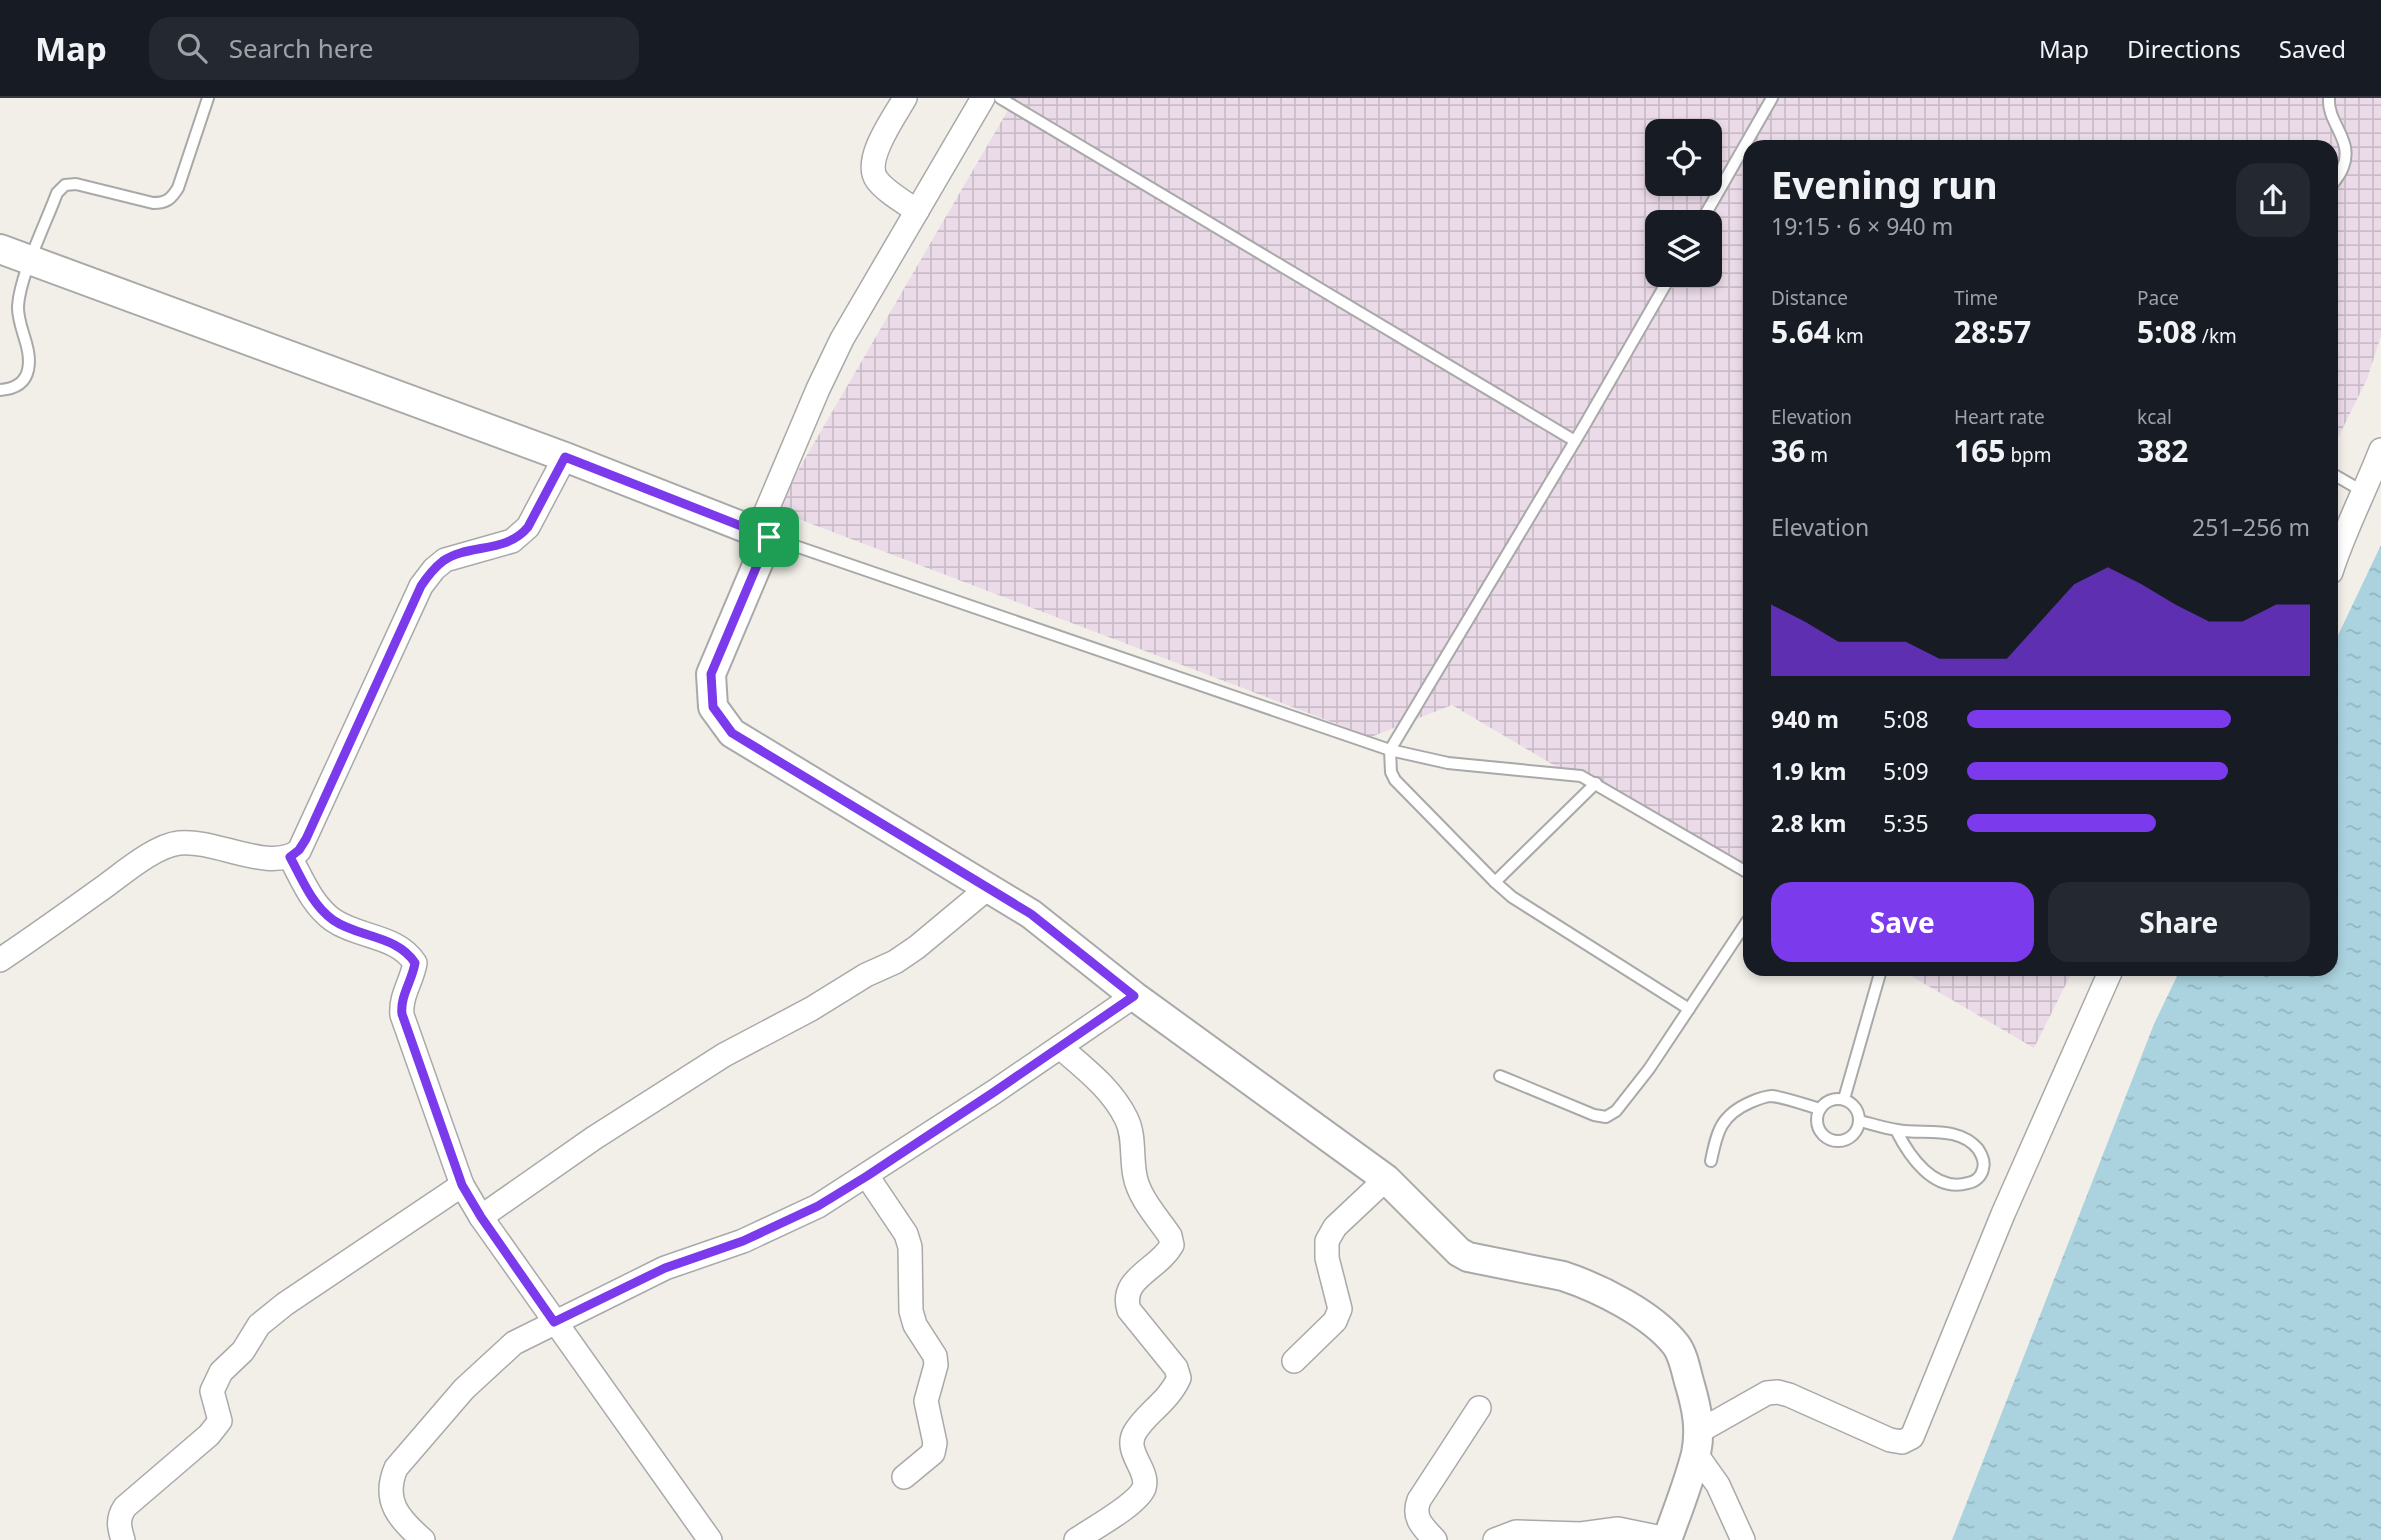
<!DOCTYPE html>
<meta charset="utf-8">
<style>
:root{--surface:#171b24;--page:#242831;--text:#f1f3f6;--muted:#9ea1a6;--line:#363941;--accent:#7c3aed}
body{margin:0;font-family:"Noto Sans",sans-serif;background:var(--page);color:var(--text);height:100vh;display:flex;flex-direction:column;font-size:26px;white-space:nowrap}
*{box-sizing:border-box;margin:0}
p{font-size:23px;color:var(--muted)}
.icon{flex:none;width:38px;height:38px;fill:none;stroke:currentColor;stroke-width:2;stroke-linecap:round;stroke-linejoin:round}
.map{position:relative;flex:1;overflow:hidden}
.drawer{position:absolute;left:1743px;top:42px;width:595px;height:836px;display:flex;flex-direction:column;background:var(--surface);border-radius:21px;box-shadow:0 4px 10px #0003}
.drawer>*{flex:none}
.fabs{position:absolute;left:1645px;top:21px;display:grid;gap:14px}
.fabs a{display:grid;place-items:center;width:77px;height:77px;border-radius:14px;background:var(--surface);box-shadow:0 4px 10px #0003;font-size:35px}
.pin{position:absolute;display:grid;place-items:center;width:60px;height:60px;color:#fff;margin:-30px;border-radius:14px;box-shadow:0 4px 10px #0006}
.round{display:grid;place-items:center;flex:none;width:74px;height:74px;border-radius:21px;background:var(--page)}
.overview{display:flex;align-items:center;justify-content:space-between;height:119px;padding:0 28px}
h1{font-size:38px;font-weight:700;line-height:52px}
.figures{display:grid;grid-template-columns:repeat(3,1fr);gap:10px;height:119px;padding:7px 28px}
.figures div{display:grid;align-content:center}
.figures b{font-size:30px;font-weight:700}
.figures small{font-size:19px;font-weight:400}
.figures p{font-size:19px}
.chart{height:196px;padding:14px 28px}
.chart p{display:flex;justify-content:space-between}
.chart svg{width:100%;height:126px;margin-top:7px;fill:var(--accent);opacity:.7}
.action{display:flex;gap:14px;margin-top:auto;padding:14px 28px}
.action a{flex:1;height:80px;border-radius:21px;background:var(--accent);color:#fff;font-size:28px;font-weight:700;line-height:80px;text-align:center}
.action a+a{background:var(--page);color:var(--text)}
ul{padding:0 28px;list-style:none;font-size:23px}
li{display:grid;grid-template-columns:112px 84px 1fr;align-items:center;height:52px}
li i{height:18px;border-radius:9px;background:var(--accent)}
header{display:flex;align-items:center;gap:42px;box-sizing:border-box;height:98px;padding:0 35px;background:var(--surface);border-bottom:2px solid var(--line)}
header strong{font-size:33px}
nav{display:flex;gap:38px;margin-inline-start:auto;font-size:24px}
.search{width:490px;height:63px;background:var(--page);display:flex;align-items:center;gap:18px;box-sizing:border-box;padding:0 24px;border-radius:21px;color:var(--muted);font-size:26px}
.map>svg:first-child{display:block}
</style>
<header>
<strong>Map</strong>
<div class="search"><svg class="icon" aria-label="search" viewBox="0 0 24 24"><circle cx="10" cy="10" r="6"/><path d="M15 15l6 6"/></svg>Search here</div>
<nav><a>Map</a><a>Directions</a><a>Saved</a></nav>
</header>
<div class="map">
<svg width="2381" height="1442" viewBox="0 0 2381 1442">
<defs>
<pattern id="industrial-grid" width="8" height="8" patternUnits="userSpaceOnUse" patternTransform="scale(1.75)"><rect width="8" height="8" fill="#ebdbe8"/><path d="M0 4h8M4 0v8" fill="none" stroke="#c9bcc7"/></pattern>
<pattern id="water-ripples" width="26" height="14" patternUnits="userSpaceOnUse" patternTransform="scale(1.75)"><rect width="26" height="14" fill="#aad3df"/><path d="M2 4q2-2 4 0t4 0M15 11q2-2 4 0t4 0" fill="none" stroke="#92b5bf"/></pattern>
</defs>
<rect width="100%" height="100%" fill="#f2efe9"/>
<!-- industrial -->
<g fill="url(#industrial-grid)" fill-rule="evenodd">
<path d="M 1015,0 L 2381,0 L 2381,238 L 2367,281 L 2331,354 L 2331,49 L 1750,49 L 1750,783 L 1452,607 L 1371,639 L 775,412 ZM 1657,33 L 1710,33 L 1710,86 L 1657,86 ZM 1657,124 L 1710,124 L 1710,177 L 1657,177 Z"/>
<path d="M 1901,872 L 2073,872 L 2034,950 Z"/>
</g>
<!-- water -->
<path fill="url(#water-ripples)" d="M 2381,447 L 2381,1442 L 1952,1442 L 2154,926 L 2180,872 L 2331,872 L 2331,552 Z"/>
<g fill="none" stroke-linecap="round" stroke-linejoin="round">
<!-- service casing -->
<g stroke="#a9a9a9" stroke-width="14">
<g id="service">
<path d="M 1000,0 L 1575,343"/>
<path d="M 2329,0 C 2327,25 2354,42 2343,69 C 2341,76 2335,83 2331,88"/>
<path d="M 1701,124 L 1772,0"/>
<path d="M 1671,177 L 1584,328 L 1390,652 L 1391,674 L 1395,682 L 1495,784 L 1512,799 L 1689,911"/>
<path d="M 0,292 C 13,291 25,286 28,272 C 33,250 17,229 18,208 C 20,177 46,125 57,95 L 65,87 L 76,86 L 153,105 C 167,105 171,101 178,90 L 208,0"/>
<path d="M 2331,375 L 2364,394"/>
<path d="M 769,439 L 1390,652 L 1448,665 L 1581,678 L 1750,776"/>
<path d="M 1495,784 L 1596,685"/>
<path d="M 1500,978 L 1594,1017 L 1606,1019 L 1616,1013 L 1649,971 L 1750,819"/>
<circle cx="1838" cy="1022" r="21"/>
<path d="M 1844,1001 L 1881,872"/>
<path d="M 1860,1023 C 1872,1026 1884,1030 1897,1032 C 1924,1037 1958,1027 1978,1051 C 1982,1057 1985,1065 1983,1071 C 1981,1079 1975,1084 1968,1085 C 1934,1095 1909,1058 1896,1032"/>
<path d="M 1711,1063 C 1717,1033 1721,1017 1751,1004 C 1758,1001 1765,998 1772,998 C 1788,1000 1805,1007 1820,1011"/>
</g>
</g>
<!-- minor casing -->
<g stroke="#a9a9a9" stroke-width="26">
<g id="minor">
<path d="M 905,0 C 895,18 862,62 877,82 C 886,94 904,104 917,113"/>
<path d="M 757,435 L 818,291 L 842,241 L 983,0"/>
<path d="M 2331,474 C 2344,433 2365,393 2381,352"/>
<path d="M 0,862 C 33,840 65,817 97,794 C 119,779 153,748 179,745 C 217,741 268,775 299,753 L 421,488 L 434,471 L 445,462 L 512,443 L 528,429 L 565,359"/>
<path d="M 1060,949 C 1084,970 1111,990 1126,1020 C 1135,1037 1131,1059 1135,1078 C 1139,1100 1158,1120 1170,1138 L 1172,1147 C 1158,1172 1119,1180 1129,1212 L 1176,1270 L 1179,1280 C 1168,1304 1146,1315 1135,1334 C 1123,1354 1150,1372 1144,1390 C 1137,1407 1092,1431 1076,1442"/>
<path d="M 867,1078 L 906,1136 L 910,1149 L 911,1213 L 915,1227 L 935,1258 L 936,1267 L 926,1303 L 935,1345 L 933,1355 L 904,1379"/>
<path d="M 462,1087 L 481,1119 L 710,1442"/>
<path d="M 481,1119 L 594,1040 L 724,957 L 811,911 L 866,877 L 895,864 L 917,849 L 989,789"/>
<path d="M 1294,1263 L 1335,1223 L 1340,1211 L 1327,1160 L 1327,1143 L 1335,1129 L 1386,1081"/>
<path d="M 1698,1334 L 1767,1295 L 1778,1294 L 1789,1297 L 1890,1342 L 1902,1344 L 1912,1339 L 2003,1116 L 2111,872"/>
<path d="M 1696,1356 L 1718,1387 L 1743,1442"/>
<path d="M 123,1442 C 119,1429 117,1421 125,1409 L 209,1337 L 220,1323 L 212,1293 L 221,1274 L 243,1253 L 259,1227 L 285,1206 L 462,1087 L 402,917 C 400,898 412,883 415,865 C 397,837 359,840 333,822 C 312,807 302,781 290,759"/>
<path d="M 423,1442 C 399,1421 382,1403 396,1370 L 464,1291 L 514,1245 L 665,1170 L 743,1143 L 818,1108 L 994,994 L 1134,898"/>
<path d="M 1435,1442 C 1423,1429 1412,1420 1419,1402 L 1479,1310"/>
<path d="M 1495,1442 L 1516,1434 L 1581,1436 L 1618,1431 L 1667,1441"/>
</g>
</g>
<!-- tertiary casing -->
<g stroke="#a9a9a9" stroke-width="32">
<path id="tertiary" d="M 0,151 L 565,359 L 769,439 L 711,576 L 713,609 L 732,635 L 1031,816 L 1134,898 L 1386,1081 L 1459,1154 L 1468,1159 L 1563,1178 C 1599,1190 1652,1216 1676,1247 C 1684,1258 1686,1274 1690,1287 C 1697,1311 1701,1331 1696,1356 C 1689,1384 1677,1414 1667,1442"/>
</g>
<!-- service -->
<use href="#service" stroke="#fff" stroke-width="10"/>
<!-- minor -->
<use href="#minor" stroke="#fff" stroke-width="23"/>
<!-- tertiary -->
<use href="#tertiary" stroke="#fff" stroke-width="28"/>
</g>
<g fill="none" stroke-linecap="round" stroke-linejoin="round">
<!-- route casing -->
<g stroke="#fff" stroke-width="14">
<path id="route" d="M 565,359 L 769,439 L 711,576 L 713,609 L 732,635 L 1031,816 L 1134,898 L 994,994 L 867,1078 L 818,1108 L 743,1143 L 665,1170 L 554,1224 L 481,1119 L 462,1087 L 402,916 C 400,898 412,883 415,865 C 397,837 359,840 333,822 C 312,807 302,781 290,759 L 299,752 L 306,741 L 421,488 C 427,479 434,470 443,463 C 469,445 506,456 528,429 Z"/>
</g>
<!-- route -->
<use href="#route" stroke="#7c3aed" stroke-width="9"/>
</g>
</svg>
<div class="fabs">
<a><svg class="icon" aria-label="locate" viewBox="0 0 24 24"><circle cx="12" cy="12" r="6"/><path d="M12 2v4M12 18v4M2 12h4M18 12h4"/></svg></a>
<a><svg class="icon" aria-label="layers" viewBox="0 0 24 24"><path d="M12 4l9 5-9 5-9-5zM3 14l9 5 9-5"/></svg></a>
</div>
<div class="pin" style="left:769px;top:439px;background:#1e9e55"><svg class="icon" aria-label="arrive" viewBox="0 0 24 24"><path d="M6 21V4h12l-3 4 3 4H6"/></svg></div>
<section class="drawer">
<div class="overview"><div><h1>Evening run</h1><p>19:15 · 6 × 940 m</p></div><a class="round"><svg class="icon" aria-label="share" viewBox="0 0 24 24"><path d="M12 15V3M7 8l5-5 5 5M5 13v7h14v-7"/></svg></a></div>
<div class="figures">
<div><p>Distance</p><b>5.64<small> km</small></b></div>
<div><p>Time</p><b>28:57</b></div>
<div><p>Pace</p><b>5:08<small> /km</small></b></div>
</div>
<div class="figures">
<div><p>Elevation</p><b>36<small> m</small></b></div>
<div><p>Heart rate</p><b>165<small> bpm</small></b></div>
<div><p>kcal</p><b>382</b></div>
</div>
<div class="chart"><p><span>Elevation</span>251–256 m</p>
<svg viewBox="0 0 160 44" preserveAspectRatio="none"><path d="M0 44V19L10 25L20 32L30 32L40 32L50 38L60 38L70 38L80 25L90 12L100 6L110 12L120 19L130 25L140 25L150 19L160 19V44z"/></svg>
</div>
<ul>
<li><b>940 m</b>5:08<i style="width:77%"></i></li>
<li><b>1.9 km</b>5:09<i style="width:76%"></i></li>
<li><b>2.8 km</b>5:35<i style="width:55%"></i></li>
</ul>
<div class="action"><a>Save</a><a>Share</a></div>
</section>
</div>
